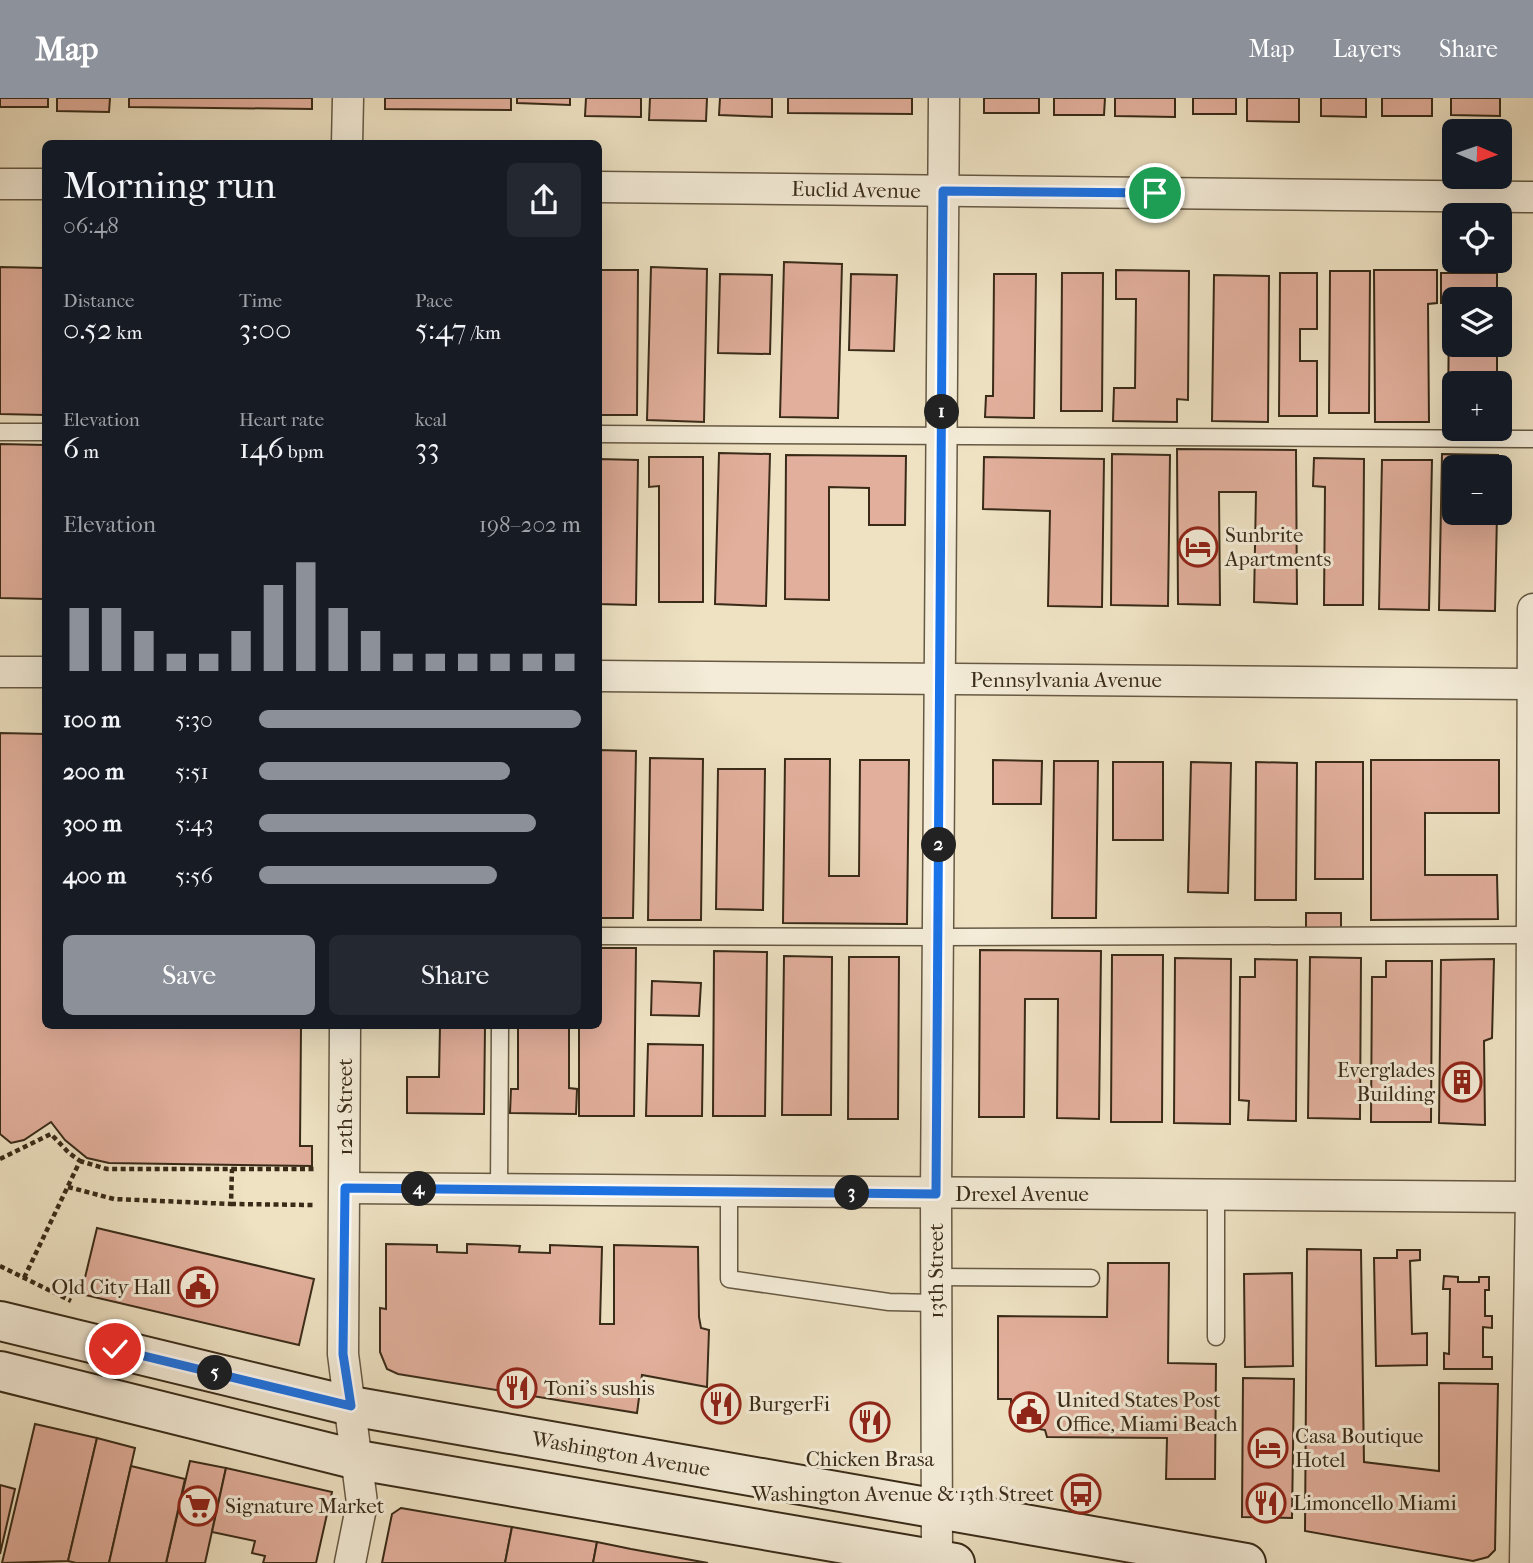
<!DOCTYPE html>
<meta charset="utf-8">
<style>
:root{--surface:#171b24;--page:#242831;--text:#f1f3f6;--muted:#9ea1a6;--accent:#8c9099}
body{margin:0;font-family:"IM FELL French Canon",serif;background:var(--page);color:var(--text);height:100vh;display:flex;flex-direction:column;font-size:26px;white-space:nowrap}
*{box-sizing:border-box;margin:0}
p{font-size:23px;color:var(--muted)}
.icon{flex:none;width:38px;height:38px;fill:none;stroke:currentColor;stroke-width:2;stroke-linecap:round;stroke-linejoin:round}
.map{position:relative;flex:1;overflow:hidden}
.details{position:absolute;left:42px;top:42px;width:560px;height:889px;display:flex;flex-direction:column;background:var(--surface);border-radius:10px;box-shadow:0 7px 28px #0002}
.details>*{flex:none}
.needle{width:46px;rotate:92deg}
.buttons{position:absolute;left:1442px;top:21px;display:grid;gap:14px}
.buttons a{display:grid;place-items:center;width:70px;height:70px;border-radius:10px;background:var(--surface);box-shadow:0 7px 28px #0002;font-size:35px}
.pin{position:absolute;display:grid;place-items:center;width:60px;height:60px;color:#fff;margin:-30px;border:4px solid #fff;border-radius:50%;box-shadow:0 2px 7px #0007}
.km{position:absolute;width:35px;height:35px;margin:-18px;border-radius:50%;background:#222;color:#fff;font-size:19px;line-height:35px;text-align:center}
.round{display:grid;place-items:center;flex:none;width:74px;height:74px;border-radius:10px;background:var(--page)}
.headline{display:flex;align-items:center;justify-content:space-between;height:119px;padding:0 21px}
h1{font-size:38px;font-weight:600;line-height:52px}
.figures{display:grid;grid-template-columns:repeat(3,1fr);gap:10px;height:119px;padding:7px 21px}
.figures div{display:grid;align-content:center}
.figures b{font-size:30px;font-weight:600}
.figures small{font-size:19px;font-weight:400}
.figures p{font-size:19px}
.chart{height:196px;padding:14px 21px}
.chart p{display:flex;justify-content:space-between}
.chart svg{width:100%;height:126px;margin-top:7px;stroke:var(--accent);stroke-width:6}
.cta{display:flex;gap:14px;margin-top:auto;padding:14px 21px}
.cta a{flex:1;height:80px;border-radius:10px;background:var(--accent);color:#fff;font-size:28px;font-weight:600;line-height:80px;text-align:center}
.cta a+a{background:var(--page);color:var(--text)}
ul{padding:0 21px;list-style:none;font-size:23px}
li{display:grid;grid-template-columns:112px 84px 1fr;align-items:center;height:52px}
li i{height:18px;border-radius:9px;background:var(--accent)}
header{display:flex;align-items:center;gap:42px;box-sizing:border-box;height:98px;padding:0 35px;background:var(--accent);color:#fff}
header strong{font-size:33px}
nav{display:flex;gap:38px;margin-inline-start:auto;font-size:24px}
.map>svg:first-child{display:block}
</style>
<header>
<strong>Map</strong>
<nav><a>Map</a><a>Layers</a><a>Share</a></nav>
</header>
<div class="map">
<svg width="1533" height="1465" viewBox="0 0 1533 1465">
<rect width="100%" height="100%" fill="#eee2c3"/>
<filter id="stains"><feTurbulence type="fractalNoise" baseFrequency=".00286" numOctaves="4"/><feColorMatrix values="0 0 0 0 .2 0 0 0 0 .09 0 0 0 0 .02 0 0 0 .5 -.17"/></filter>
<radialGradient id="worn" r=".72"><stop offset=".6" stop-color="#630" stop-opacity="0"/><stop offset="1" stop-color="#630" stop-opacity=".3"/></radialGradient>
<!-- building -->
<g fill="#e2af9c" stroke="#392b18" stroke-width="2">
<rect x="0" y="0" width="48" height="9"/>
<path d="M 57,0 L 110,0 L 109,14 L 57,13 Z"/>
<path d="M 129,0 L 312,0 L 312,11 L 129,9 Z"/>
<path d="M 385,0 L 511,0 L 511,12 L 385,11 Z"/>
<path d="M 517,0 L 570,0 L 570,7 L 517,5 Z"/>
<path d="M 586,0 L 641,0 L 641,19 L 585,18 Z"/>
<path d="M 650,0 L 707,0 L 706,23 L 649,22 Z"/>
<path d="M 720,0 L 772,0 L 772,19 L 719,17 Z"/>
<path d="M 788,0 L 912,0 L 912,16 L 788,15 Z"/>
<rect x="984" y="0" width="55" height="15"/>
<path d="M 1054,0 L 1105,0 L 1104,17 L 1054,17 Z"/>
<path d="M 1115,0 L 1175,0 L 1175,19 L 1115,18 Z"/>
<rect x="1193" y="0" width="43" height="16"/>
<path d="M 1247,0 L 1299,0 L 1299,24 L 1247,23 Z"/>
<path d="M 1321,0 L 1366,0 L 1366,19 L 1321,18 Z"/>
<rect x="1382" y="0" width="50" height="18"/>
<path d="M 1451,0 L 1500,0 L 1500,18 L 1451,17 Z"/>
<path d="M 784,164 L 842,166 L 838,320 L 780,319 Z"/>
<path d="M 0,169 L 46,170 L 45,317 L 0,316 Z"/>
<path d="M 651,169 L 707,171 L 704,324 L 647,322 Z"/>
<path d="M 598,172 L 638,172 L 637,317 L 598,317 Z"/>
<path d="M 1116,172 L 1189,173 L 1188,302 L 1177,301 L 1177,324 L 1113,323 L 1114,290 L 1135,290 L 1136,201 L 1116,201 Z"/>
<path d="M 1374,172 L 1437,172 L 1437,205 L 1428,206 L 1429,324 L 1375,324 Z"/>
<path d="M 1330,173 L 1370,173 L 1369,315 L 1329,315 Z"/>
<path d="M 1062,175 L 1103,175 L 1102,313 L 1061,313 Z"/>
<path d="M 1280,175 L 1317,175 L 1317,231 L 1300,231 L 1300,263 L 1317,263 L 1317,318 L 1279,318 Z"/>
<path d="M 1441,175 L 1497,175 L 1497,201 L 1454,201 L 1454,247 L 1497,247 L 1497,285 L 1454,285 L 1454,323 L 1448,323 L 1449,205 L 1441,205 Z"/>
<path d="M 720,176 L 772,177 L 770,256 L 718,255 Z"/>
<path d="M 851,176 L 897,177 L 894,253 L 849,252 Z"/>
<path d="M 994,176 L 1036,176 L 1034,320 L 985,319 L 986,298 L 993,298 Z"/>
<path d="M 1214,177 L 1269,178 L 1268,324 L 1212,323 Z"/>
<path d="M 0,346 L 46,347 L 44,501 L 0,500 Z"/>
<path d="M 1177,351 L 1296,352 L 1297,506 L 1254,504 L 1256,394 L 1219,394 L 1220,507 L 1178,506 Z"/>
<path d="M 719,355 L 770,356 L 766,508 L 715,506 Z"/>
<path d="M 1112,356 L 1170,357 L 1168,508 L 1111,507 Z"/>
<path d="M 1442,356 L 1498,357 L 1498,369 L 1454,369 L 1454,415 L 1497,415 L 1495,513 L 1439,512 Z"/>
<path d="M 786,357 L 906,358 L 905,427 L 869,427 L 869,390 L 829,389 L 829,502 L 785,501 Z"/>
<path d="M 649,359 L 703,359 L 703,504 L 659,504 L 659,388 L 649,389 Z"/>
<path d="M 984,359 L 1104,361 L 1102,509 L 1048,508 L 1050,413 L 983,411 Z"/>
<path d="M 1314,360 L 1364,361 L 1363,507 L 1324,507 L 1325,389 L 1313,388 Z"/>
<path d="M 598,361 L 638,362 L 636,507 L 598,506 Z"/>
<path d="M 1382,362 L 1432,362 L 1429,512 L 1379,511 Z"/>
<path d="M 0,635 L 46,636 L 46,928 L 301,928 L 300,1048 L 312,1048 L 312,1068 L 109,1065 L 87,1060 L 65,1042 L 51,1024 L 24,1042 L 11,1045 L 0,1036 Z"/>
<path d="M 598,652 L 636,653 L 633,820 L 598,820 Z"/>
<path d="M 650,660 L 703,661 L 701,822 L 648,822 Z"/>
<path d="M 785,661 L 830,661 L 829,778 L 859,778 L 860,662 L 909,662 L 907,826 L 783,825 Z"/>
<path d="M 993,662 L 1042,663 L 1041,706 L 993,706 Z"/>
<path d="M 1371,662 L 1499,662 L 1499,715 L 1425,715 L 1425,777 L 1497,777 L 1498,821 L 1371,822 Z"/>
<path d="M 1054,663 L 1098,663 L 1096,820 L 1052,820 Z"/>
<rect x="1113" y="664" width="50" height="78"/>
<path d="M 1191,664 L 1231,665 L 1228,795 L 1188,794 Z"/>
<path d="M 1256,664 L 1297,665 L 1296,802 L 1255,802 Z"/>
<path d="M 1316,664 L 1363,664 L 1363,781 L 1315,781 Z"/>
<path d="M 718,671 L 765,671 L 763,812 L 716,811 Z"/>
<rect x="1306" y="815" width="35" height="16"/>
<path d="M 598,850 L 636,850 L 634,1018 L 579,1018 L 579,928 L 598,928 Z"/>
<path d="M 980,852 L 1101,853 L 1099,1021 L 1057,1020 L 1058,901 L 1025,901 L 1024,1019 L 979,1019 Z"/>
<path d="M 714,853 L 767,854 L 765,1018 L 713,1018 Z"/>
<path d="M 1112,857 L 1163,857 L 1162,1024 L 1111,1024 Z"/>
<path d="M 784,858 L 832,859 L 831,1017 L 782,1017 Z"/>
<path d="M 849,859 L 899,859 L 898,1021 L 848,1021 Z"/>
<path d="M 1310,859 L 1361,860 L 1360,1021 L 1308,1020 Z"/>
<path d="M 1175,860 L 1231,861 L 1230,1026 L 1174,1025 Z"/>
<path d="M 1255,861 L 1297,862 L 1296,1023 L 1248,1022 L 1249,1003 L 1239,1002 L 1240,879 L 1255,879 Z"/>
<path d="M 1494,861 L 1492,940 L 1484,943 L 1485,1027 L 1439,1025 L 1441,862 Z"/>
<path d="M 1386,863 L 1432,863 L 1431,1024 L 1371,1024 L 1372,879 L 1386,879 Z"/>
<path d="M 652,883 L 701,885 L 699,918 L 651,917 Z"/>
<path d="M 440,928 L 485,928 L 484,1016 L 407,1015 L 407,979 L 439,979 Z"/>
<path d="M 518,928 L 569,928 L 569,990 L 577,991 L 576,1016 L 510,1015 L 511,991 L 518,991 Z"/>
<path d="M 648,946 L 703,947 L 702,1018 L 646,1018 Z"/>
<path d="M 97,1130 L 314,1181 L 299,1247 L 81,1196 Z"/>
<path d="M 386,1146 L 437,1147 L 437,1154 L 467,1155 L 467,1146 L 520,1148 L 519,1154 L 550,1155 L 550,1147 L 602,1149 L 600,1226 L 614,1226 L 614,1147 L 698,1149 L 699,1219 L 701,1230 L 709,1232 L 707,1289 L 642,1277 L 637,1315 L 398,1276 L 387,1271 L 380,1254 L 380,1210 L 386,1211 Z"/>
<path d="M 1307,1151 L 1361,1152 L 1364,1364 L 1439,1373 L 1439,1285 L 1498,1286 L 1495,1452 L 1488,1459 L 1473,1463 L 1305,1433 Z"/>
<path d="M 1397,1152 L 1420,1152 L 1420,1162 L 1410,1163 L 1412,1236 L 1427,1235 L 1427,1267 L 1376,1268 L 1374,1160 L 1397,1160 Z"/>
<path d="M 1108,1165 L 1169,1165 L 1168,1265 L 1216,1266 L 1215,1381 L 1166,1381 L 1167,1340 L 1047,1339 L 1045,1332 L 1023,1328 L 1017,1321 L 1011,1310 L 1011,1301 L 998,1301 L 998,1218 L 1107,1219 Z"/>
<path d="M 1292,1175 L 1293,1268 L 1245,1269 L 1244,1176 Z"/>
<path d="M 1444,1178 L 1458,1179 L 1458,1184 L 1479,1184 L 1479,1179 L 1489,1179 L 1489,1192 L 1485,1192 L 1485,1218 L 1492,1218 L 1492,1230 L 1483,1229 L 1483,1259 L 1492,1259 L 1492,1271 L 1444,1271 L 1444,1255 L 1449,1256 L 1450,1191 L 1443,1191 Z"/>
<path d="M 1243,1280 L 1294,1281 L 1292,1420 L 1242,1419 Z"/>
<path d="M 35,1326 L 97,1340 L 68,1463 L 2,1465 Z"/>
<path d="M 97,1340 L 135,1350 L 109,1465 L 76,1465 L 68,1463 Z"/>
<path d="M 190,1363 L 226,1370 L 205,1465 L 166,1465 Z"/>
<path d="M 131,1368 L 185,1381 L 166,1465 L 109,1465 Z"/>
<path d="M 226,1370 L 332,1394 L 316,1465 L 263,1465 L 265,1458 L 252,1455 L 255,1443 L 212,1434 Z"/>
<path d="M 0,1387 L 15,1391 L 0,1456 Z"/>
<path d="M 401,1410 L 512,1429 L 505,1465 L 382,1465 L 392,1416 Z"/>
<path d="M 512,1429 L 597,1444 L 593,1465 L 505,1465 Z"/>
<path d="M 597,1444 L 631,1451 L 708,1465 L 593,1465 Z"/>
</g>
<g fill="none" stroke-linecap="round" stroke-linejoin="round">
<!-- service casing -->
<g stroke="#665943" stroke-width="19">
<g id="service">
<path d="M 0,334 L 46,334"/>
<path d="M 598,336 L 1533,341"/>
<path d="M 598,838 L 938,839 L 1530,837"/>
<path d="M 499,1092 L 500,928"/>
<path d="M 729,1094 L 729,1181 L 889,1204 L 936,1205"/>
<path d="M 936,1179 L 1091,1180"/>
<path d="M 1216,1239 L 1216,1097"/>
</g>
</g>
<!-- minor casing -->
<g stroke="#665943" stroke-width="33">
<g id="minor">
<path d="M 347,46 L 348,0"/>
<path d="M 0,86 L 46,86"/>
<path d="M 598,89 L 1533,99"/>
<path d="M 0,574 L 46,574"/>
<path d="M 598,578 L 1533,586"/>
<path d="M 345,928 L 343,1256 L 362,1405 L 350,1465"/>
<path d="M 345,1090 L 1531,1099"/>
<path d="M 937,1465 L 936,1096 L 944,0"/>
<path d="M 1525,1465 L 1531,1099 L 1533,511"/>
</g>
</g>
<!-- secondary casing -->
<g stroke="#392b18" stroke-width="42">
<g id="secondary">
<path d="M 0,1223 L 351,1308 L 1246,1465"/>
<path d="M 0,1273 L 358,1362 L 955,1465"/>
</g>
</g>
<!-- path -->
<g stroke="#392b18" stroke-width="4.5" stroke-dasharray="5 3.5" stroke-linecap="butt">
<path d="M 0,1061 L 51,1036 L 69,1055 L 80,1063 L 23,1182"/>
<path d="M 232,1071 L 315,1071"/>
<path d="M 68,1089 L 114,1101 L 231,1106 L 232,1071 L 107,1071 L 80,1063"/>
<path d="M 231,1106 L 314,1107"/>
<path d="M 0,1168 L 71,1203"/>
</g>
<!-- service -->
<use href="#service" stroke="#f4ecd8" stroke-width="16"/>
<!-- minor -->
<use href="#minor" stroke="#f4ecd8" stroke-width="30"/>
<!-- secondary -->
<use href="#secondary" stroke="#f4ecd8" stroke-width="38"/>
</g>
<g fill="none" stroke-linecap="round" stroke-linejoin="round">
<!-- route casing -->
<g stroke="#fff" stroke-width="14">
<path id="route" d="M 115,1251 L 351,1308 L 343,1256 L 345,1090 L 936,1096 L 943,93 L 1155,95"/>
</g>
<!-- route -->
<use href="#route" stroke="#1a73e8" stroke-width="9"/>
</g>
<!-- icons -->
<defs>
<g id="hotel-ring" transform="scale(2.0125)"><circle r="9.5" fill="#f4ecd8" stroke="#8f2418" stroke-width="1.5"/><path d="M-6-4.5h1.5V1H6V5H4.5V3h-9V5H-6ZM-4 0a1.8 1.8 0 1 1 3.6 0ZM.5 0V-2.5h3Q6-2.5 6 0Z" fill="#8f2418"/></g>
<g id="building-ring" transform="scale(2.0125)"><circle r="9.5" fill="#f4ecd8" stroke="#8f2418" stroke-width="1.5"/><path d="M-4-6H4V6H1V3H-1V6H-4ZM-2.5-4.3h1.7v1.8h-1.7ZM.8-4.3h1.7v1.8H.8ZM-2.5-1h1.7V.8h-1.7ZM.8-1h1.7V.8H.8Z" fill="#8f2418"/></g>
<g id="civic-ring" transform="scale(2.0125)"><circle r="9.5" fill="#f4ecd8" stroke="#8f2418" stroke-width="1.5"/><path d="M-.6-6.5H3V-4.5H.6V-3L4-1V1h2V6H-6V1h2V-1L-.6-3ZM-1.2 2.5V6h2.4V2.5Z" fill="#8f2418"/></g>
<g id="restaurant-ring" transform="scale(2.0125)"><circle r="9.5" fill="#f4ecd8" stroke="#8f2418" stroke-width="1.5"/><path d="M-5-6h1v4h1v-4h1v4h1v-4h1v5L-1.5 .5V6h-2V.5L-5-1ZM5-6V6H3V1.5H1.5Q1.5-4 5-6Z" fill="#8f2418"/></g>
<g id="bus-ring" transform="scale(2.0125)"><circle r="9.5" fill="#f4ecd8" stroke="#8f2418" stroke-width="1.5"/><path d="M-5-6H5V4H4V6H2V4H-2V6H-4V4H-5ZM-3.5-4V0h7V-4ZM-3.5 1.2v1.5H-2V1.2ZM2 1.2v1.5H3.5V1.2Z" fill="#8f2418"/></g>
<g id="supermarket-ring" transform="scale(2.0125)"><circle r="9.5" fill="#f4ecd8" stroke="#8f2418" stroke-width="1.5"/><path d="M-6-5.5h2.5l.6 2H6L4.5 2H-2.5L-4.4-4H-6ZM-1.5 3.2a1.3 1.3 0 1 0 .1 0ZM3 3.2a1.3 1.3 0 1 0 .1 0Z" fill="#8f2418"/></g>
</defs>
<g fill-rule="evenodd">
<use href="#hotel-ring" x="1198" y="449"/>
<use href="#building-ring" x="1462" y="984"/>
<use href="#civic-ring" x="198" y="1189"/>
<use href="#restaurant-ring" x="517" y="1290"/>
<use href="#restaurant-ring" x="721" y="1306"/>
<use href="#civic-ring" x="1029" y="1314"/>
<use href="#restaurant-ring" x="870" y="1324"/>
<use href="#hotel-ring" x="1268" y="1350"/>
<use href="#bus-ring" x="1081" y="1396"/>
<use href="#restaurant-ring" x="1266" y="1405"/>
<use href="#supermarket-ring" x="198" y="1408"/>
</g>
<g text-anchor="middle" stroke-width="6" stroke-linejoin="round" paint-order="stroke">
<!-- street labels -->
<g font-size="21" fill="#392b18" stroke="#f4ecd8">
<text transform="translate(856 92) rotate(1)" y="7">Euclid Avenue</text>
<text x="1066" y="589">Pennsylvania Avenue</text>
<text transform="translate(345 1009) rotate(-90)" y="7">12th Street</text>
<text x="1022" y="1103">Drexel Avenue</text>
<text transform="translate(936 1173) rotate(-90)" y="7">13th Street</text>
<text transform="translate(621 1356) rotate(10)" y="7">Washington Avenue</text>
</g>
<!-- poi labels -->
<g font-size="21" fill="#392b18" stroke="#f4ecd8" text-anchor="start">
<text x="1225" y="444">Sunbrite<tspan x="1225" dy="24">Apartments</tspan></text>
<text x="1435" y="979" text-anchor="end">Everglades<tspan x="1435" dy="24">Building</tspan></text>
<text x="171" y="1196" text-anchor="end">Old City Hall</text>
<text x="544" y="1297">Toni’s sushis</text>
<text x="1056" y="1309">United States Post<tspan x="1056" dy="24">Office, Miami Beach</tspan></text>
<text x="748" y="1313">BurgerFi</text>
<text x="1295" y="1345">Casa Boutique<tspan x="1295" dy="24">Hotel</tspan></text>
<text x="870" y="1368" text-anchor="middle">Chicken Brasa</text>
<text x="1054" y="1403" text-anchor="end">Washington Avenue &amp; 13th Street</text>
<text x="1293" y="1412">Limoncello Miami</text>
<text x="225" y="1415">Signature Market</text>
</g>
</g>
<rect width="100%" height="100%" filter="url(#stains)"/>
<rect width="100%" height="100%" fill="url(#worn)"/>
</svg>
<div class="buttons">
<a><svg class="needle" viewBox="-14 -14 28 28"><path d="M0-13l5 13h-10z" fill="#e53935"/><path d="M0 13l5-13h-10z" fill="#9ea1a6"/></svg></a>
<a><svg class="icon" aria-label="locate" viewBox="0 0 24 24"><circle cx="12" cy="12" r="6"/><path d="M12 2v4M12 18v4M2 12h4M18 12h4"/></svg></a>
<a><svg class="icon" aria-label="layers" viewBox="0 0 24 24"><path d="M12 4l9 5-9 5-9-5zM3 14l9 5 9-5"/></svg></a>
<a>+</a>
<a>−</a>
</div>
<div class="pin" style="left:1155px;top:95px;background:#1e9e55"><svg class="icon" aria-label="arrive" viewBox="0 0 24 24"><path d="M6 21V4h12l-3 4 3 4H6"/></svg></div>
<div class="pin" style="left:115px;top:1251px;background:#d93025"><svg class="icon" aria-label="check" viewBox="0 0 24 24"><path d="M5 12l5 5 9-10"/></svg></div>
<b class="km" style="left:942px;top:314px">1</b>
<b class="km" style="left:939px;top:747px">2</b>
<b class="km" style="left:852px;top:1095px">3</b>
<b class="km" style="left:419px;top:1091px">4</b>
<b class="km" style="left:215px;top:1275px">5</b>
<section class="details">
<div class="headline"><div><h1>Morning run</h1><p>06:48</p></div><a class="round"><svg class="icon" aria-label="share" viewBox="0 0 24 24"><path d="M12 15V3M7 8l5-5 5 5M5 13v7h14v-7"/></svg></a></div>
<div class="figures">
<div><p>Distance</p><b>0.52<small> km</small></b></div>
<div><p>Time</p><b>3:00</b></div>
<div><p>Pace</p><b>5:47<small> /km</small></b></div>
</div>
<div class="figures">
<div><p>Elevation</p><b>6<small> m</small></b></div>
<div><p>Heart rate</p><b>146<small> bpm</small></b></div>
<div><p>kcal</p><b>33</b></div>
</div>
<div class="chart"><p><span>Elevation</span>198–202 m</p>
<svg viewBox="0 0 160 44" preserveAspectRatio="none"><path d="M5 44V22M15 44V22M25 44V30M35 44V38M45 44V38M55 44V30M65 44V14M75 44V6M85 44V22M95 44V30M105 44V38M115 44V38M125 44V38M135 44V38M145 44V38M155 44V38"/></svg>
</div>
<ul>
<li><b>100 m</b>5:30<i style="width:100%"></i></li>
<li><b>200 m</b>5:51<i style="width:78%"></i></li>
<li><b>300 m</b>5:43<i style="width:86%"></i></li>
<li><b>400 m</b>5:56<i style="width:74%"></i></li>
</ul>
<div class="cta"><a>Save</a><a>Share</a></div>
</section>
</div>
